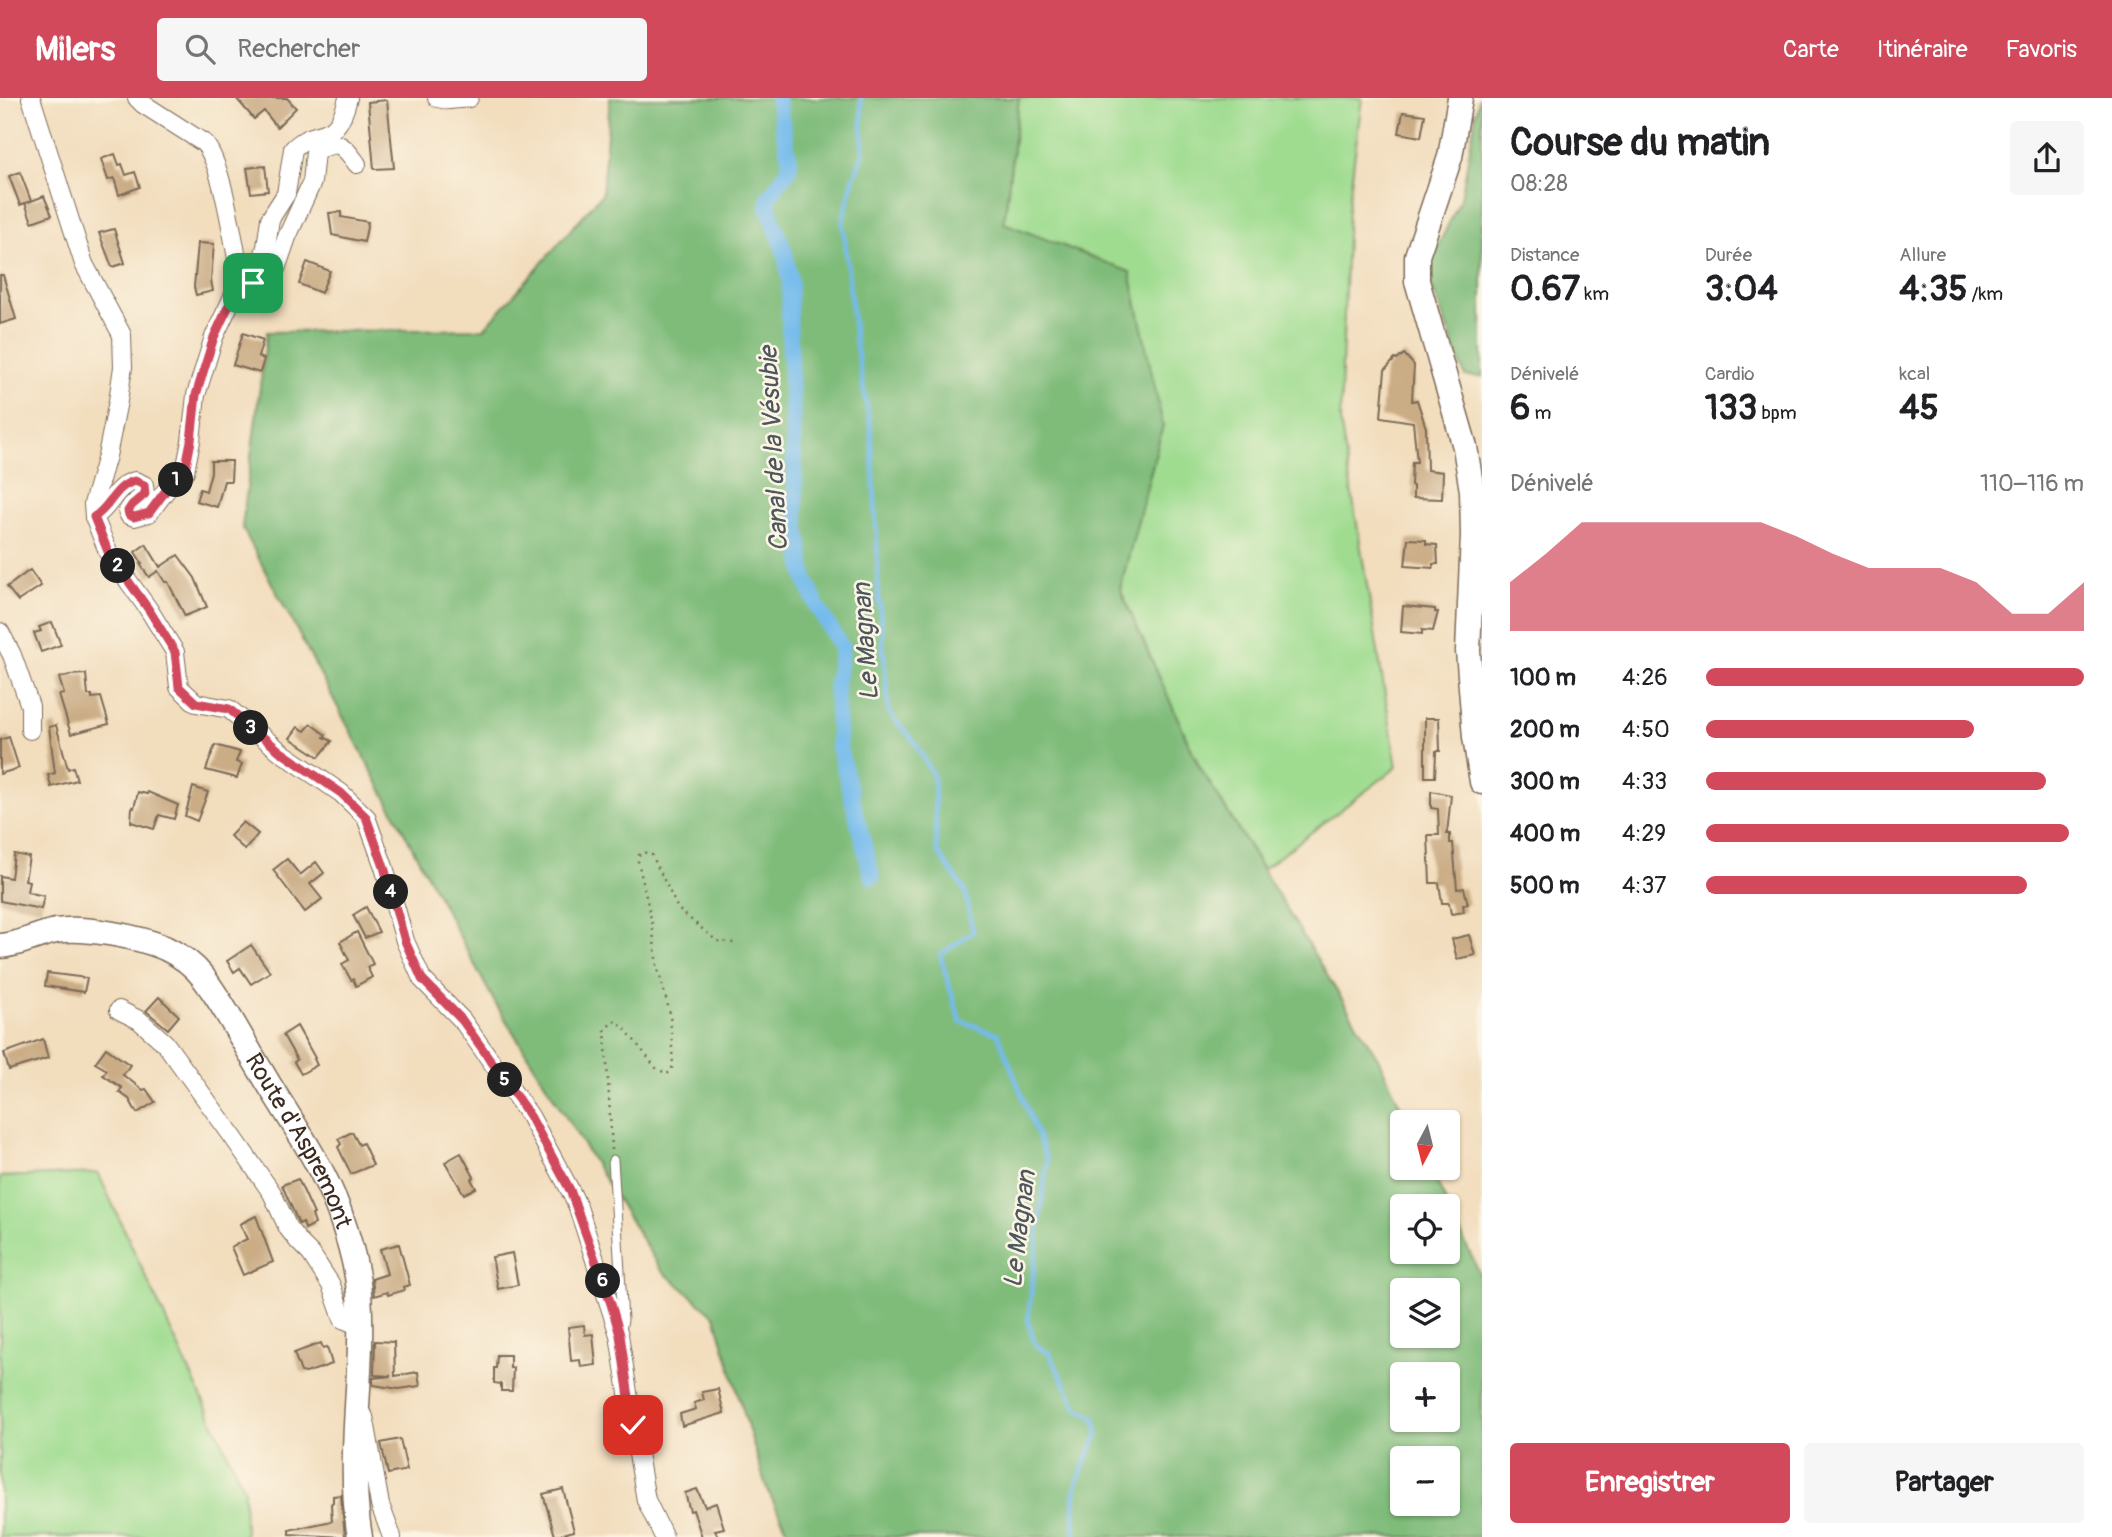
<!DOCTYPE html>
<html lang="fr">
<meta charset="utf-8">
<style>
:root{--surface:#fff;--page:#f6f6f6;--text:#202124;--muted:#757577;--accent:#d1495b}
body{margin:0;font-family:Pangolin,sans-serif;background:var(--page);color:var(--text);height:100vh;display:flex;flex-direction:column;font-size:26px;white-space:nowrap}
*{box-sizing:border-box;margin:0}
p{font-size:23px;color:var(--muted)}
.icon{flex:none;width:38px;height:38px;fill:none;stroke:currentColor;stroke-width:2;stroke-linecap:round;stroke-linejoin:round}
.map{position:relative;flex:1;overflow:hidden}
.drawer{display:flex;flex-direction:column;background:var(--surface);width:630px}
.drawer>*{flex:none}
.needle{width:46px;rotate:187deg}
.buttons{position:absolute;left:1390px;top:1012px;display:grid;gap:14px}
.buttons a{display:grid;place-items:center;width:70px;height:70px;border-radius:7px;background:var(--surface);box-shadow:0 2px 5px #0004;font-size:35px}
.pin{position:absolute;display:grid;place-items:center;width:60px;height:60px;color:#fff;margin:-30px;border-radius:14px;box-shadow:0 4px 10px #0006}
.km{position:absolute;width:35px;height:35px;margin:-18px;border-radius:50%;background:#222;color:#fff;font-size:19px;line-height:35px;text-align:center}
.round{display:grid;place-items:center;flex:none;width:74px;height:74px;border-radius:7px;background:var(--page)}
.overview{display:flex;align-items:center;justify-content:space-between;height:119px;padding:0 28px}
h1{font-size:38px;font-weight:700;line-height:52px}
.figures{display:grid;grid-template-columns:repeat(3,1fr);gap:10px;height:119px;padding:7px 28px}
.figures div{display:grid;align-content:center}
.figures b{font-size:35px;font-weight:700}
.figures small{font-size:19px;font-weight:400}
.figures p{font-size:19px}
.chart{height:196px;padding:14px 28px}
.chart p{display:flex;justify-content:space-between}
.chart svg{width:100%;height:126px;margin-top:7px;fill:var(--accent);opacity:.7}
.button{display:flex;gap:14px;margin-top:auto;padding:14px 28px}
.button a{flex:1;height:80px;border-radius:7px;background:var(--accent);color:#fff;font-size:28px;font-weight:700;line-height:80px;text-align:center}
.button a+a{background:var(--page);color:var(--text)}
ul{padding:0 28px;list-style:none;font-size:23px}
li{display:grid;grid-template-columns:112px 84px 1fr;align-items:center;height:52px}
li i{height:18px;border-radius:9px;background:var(--accent)}
header{display:flex;align-items:center;gap:42px;box-sizing:border-box;height:98px;padding:0 35px;background:var(--accent);color:#fff}
header strong{font-size:33px}
nav{display:flex;gap:38px;margin-inline-start:auto;font-size:24px}
.search{width:490px;height:63px;background:var(--page);display:flex;align-items:center;gap:18px;box-sizing:border-box;padding:0 24px;border-radius:7px;color:var(--muted);font-size:26px}
main{display:flex;flex:1;min-height:0}
.map>svg:first-child{display:block}
</style>
<header>
<strong>Milers</strong>
<div class="search"><svg class="icon" aria-label="search" viewBox="0 0 24 24"><circle cx="10" cy="10" r="6"/><path d="M15 15l6 6"/></svg>Rechercher</div>
<nav><a>Carte</a><a>Itinéraire</a><a>Favoris</a></nav>
</header>
<main>
<div class="map">
<svg width="1482" height="1439" viewBox="0 0 1482 1439">
<rect width="100%" height="100%" fill="#fcf5e5"/>
<filter id="ink" filterUnits="userSpaceOnUse"><feTurbulence type="fractalNoise" baseFrequency=".0143" numOctaves="2"/><feDisplacementMap in="SourceGraphic" scale="14" xChannelSelector="R" yChannelSelector="G"/><feConvolveMatrix kernelMatrix="1 2 1 2 8 2 1 2 1" color-interpolation-filters="sRGB"/></filter>
<filter id="wash" filterUnits="userSpaceOnUse"><feTurbulence type="fractalNoise" baseFrequency=".00686" numOctaves="4" result="noise"/><feDisplacementMap in="SourceGraphic" scale="28" xChannelSelector="R" yChannelSelector="G"/><feGaussianBlur stdDeviation="1.57" result="paint"/><feColorMatrix in="noise" values="0 0 0 0 0 0 0 0 0 0 0 0 0 0 0 0 0 1.4 0 .05"/><feComposite in="paint" operator="in"/></filter>
<g filter="url(#wash)">
<rect width="100%" height="100%" fill="#f2ddbd"/>
<!-- green -->
<g fill="#9fdc90" stroke="#6d8357" stroke-width="2">
<path d="M 1019,0 L 1362,0 L 1348,110 L 1340,323 L 1397,669 L 1263,771 L 1198,666 L 1120,491 L 1163,327 L 1004,126 Z"/>
<path d="M 98,1075 L 244,1391 L 245,1439 L 0,1439 L 0,1079 Z"/>
</g>
<!-- forest -->
<g fill="#7fbc7a" stroke="#5d734c" stroke-width="2" fill-rule="evenodd">
<path d="M 610,0 L 1019,0 L 1004,125 L 1130,174 L 1163,327 L 1120,491 L 1198,666 L 1379,962 L 1408,1024 L 1402,1024 L 1402,1069 L 1430,1069 L 1482,1181 L 1482,1439 L 791,1439 L 766,1389 L 715,1218 L 661,1172 L 494,903 L 242,429 L 267,234 L 484,231 L 602,96 ZM 1402,1108 L 1447,1108 L 1447,1153 L 1402,1153 ZM 1402,1192 L 1447,1192 L 1447,1237 L 1402,1237 ZM 1402,1276 L 1447,1276 L 1447,1321 L 1402,1321 ZM 1402,1360 L 1447,1360 L 1447,1405 L 1402,1405 Z"/>
<path d="M 1479,0 L 1482,0 L 1482,279 L 1465,278 L 1426,173 L 1461,100 Z"/>
</g>
<g fill="none" stroke-linecap="round" stroke-linejoin="round">
<!-- stream -->
<path stroke="#74bbec" stroke-width="4.5" d="M 861,0 L 863,56 L 853,82 L 843,123 L 855,242 L 871,332 L 877,441 L 878,490 L 889,615 L 914,643 L 934,679 L 937,753 L 965,793 L 973,834 L 940,857 L 960,923 L 998,936 L 1047,1062 L 1028,1222 L 1035,1247 L 1049,1255 L 1077,1310 L 1095,1320 L 1098,1336 L 1085,1364 L 1075,1391 L 1074,1417 L 1075,1439"/>
<!-- canal -->
<path stroke="#74bbec" stroke-width="16" d="M 777,0 L 790,64 L 788,73 L 769,99 L 768,109 L 785,155 L 790,183 L 789,220 L 796,419 L 805,480 L 817,508 L 842,550 L 836,587 L 839,649 L 872,779"/>
</g>
<g id="blocks">
<!-- building -->
<g fill="#caac85">
<path d="M 236,0 L 287,0 L 296,10 L 277,29 L 264,13 L 254,21 Z"/>
<path d="M 387,2 L 394,70 L 374,71 L 368,4 Z"/>
<path d="M 1403,14 L 1425,17 L 1421,39 L 1399,35 Z"/>
<path d="M 115,56 L 119,67 L 122,66 L 126,77 L 135,74 L 140,89 L 119,97 L 114,80 L 108,82 L 101,61 Z"/>
<path d="M 265,68 L 268,93 L 251,95 L 247,70 Z"/>
<path d="M 20,74 L 31,103 L 26,105 L 44,98 L 52,117 L 32,124 L 25,105 L 20,107 L 9,78 Z"/>
<path d="M 341,114 L 341,119 L 368,124 L 364,144 L 332,137 L 329,115 Z"/>
<path d="M 114,131 L 125,165 L 112,169 L 99,135 Z"/>
<path d="M 198,145 L 214,146 L 211,182 L 213,193 L 196,197 L 194,189 Z"/>
<path d="M 307,164 L 330,173 L 321,195 L 299,186 Z"/>
<path d="M 0,177 L 3,177 L 16,221 L 0,226 Z"/>
<path d="M 243,235 L 263,242 L 258,259 L 264,261 L 260,275 L 233,267 Z"/>
<path d="M 1404,256 L 1414,267 L 1412,303 L 1417,302 L 1426,330 L 1427,372 L 1443,374 L 1442,401 L 1413,400 L 1413,388 L 1411,387 L 1412,364 L 1417,364 L 1413,324 L 1381,319 L 1385,272 L 1395,261 L 1397,262 Z"/>
<path d="M 211,363 L 232,363 L 231,383 L 224,383 L 217,409 L 196,403 L 200,391 L 206,393 L 211,374 Z"/>
<path d="M 1408,441 L 1426,442 L 1426,446 L 1437,447 L 1438,466 L 1433,466 L 1433,470 L 1405,468 Z"/>
<path d="M 146,446 L 160,469 L 178,457 L 195,480 L 207,509 L 185,518 L 168,484 L 165,484 L 158,473 L 149,479 L 140,466 L 142,465 L 135,454 Z"/>
<path d="M 30,472 L 41,488 L 18,503 L 7,489 Z"/>
<path d="M 1403,508 L 1435,511 L 1435,514 L 1438,514 L 1433,533 L 1422,532 L 1422,536 L 1401,534 Z"/>
<path d="M 52,524 L 61,547 L 41,554 L 34,535 L 41,533 L 39,529 Z"/>
<path d="M 86,576 L 88,597 L 92,597 L 92,600 L 101,599 L 109,626 L 71,636 L 59,597 L 64,596 L 59,580 L 70,577 Z"/>
<path d="M 1425,620 L 1439,620 L 1440,653 L 1436,653 L 1435,679 L 1425,679 Z"/>
<path d="M 311,626 L 326,637 L 324,639 L 332,643 L 319,659 L 290,640 L 298,629 L 305,633 Z"/>
<path d="M 56,627 L 68,671 L 73,669 L 77,682 L 51,689 L 48,677 L 55,675 L 49,629 Z"/>
<path d="M 9,639 L 19,670 L 0,676 L 0,642 Z"/>
<path d="M 215,647 L 240,654 L 236,664 L 242,666 L 237,680 L 206,672 Z"/>
<path d="M 193,689 L 208,694 L 197,723 L 185,718 Z"/>
<path d="M 1431,693 L 1451,697 L 1447,736 L 1450,736 L 1450,745 L 1453,745 L 1457,791 L 1464,790 L 1468,806 L 1463,807 L 1464,814 L 1451,816 L 1449,805 L 1442,805 L 1439,785 L 1430,785 L 1428,737 L 1439,737 L 1438,711 L 1431,710 Z"/>
<path d="M 138,694 L 147,696 L 148,694 L 178,707 L 174,721 L 159,717 L 154,731 L 131,724 L 132,709 L 134,710 Z"/>
<path d="M 243,724 L 258,736 L 245,752 L 230,738 Z"/>
<path d="M 14,756 L 29,759 L 25,782 L 29,783 L 27,794 L 44,798 L 41,811 L 0,803 L 0,778 L 11,780 Z"/>
<path d="M 287,761 L 300,777 L 316,764 L 324,775 L 310,786 L 322,801 L 305,814 L 273,772 Z"/>
<path d="M 366,809 L 379,834 L 365,840 L 353,817 Z"/>
<path d="M 357,834 L 373,866 L 367,869 L 372,879 L 356,888 L 353,881 L 351,882 L 342,866 L 349,862 L 340,844 Z"/>
<path d="M 1469,837 L 1475,857 L 1457,861 L 1452,841 Z"/>
<path d="M 251,847 L 270,874 L 251,886 L 240,870 L 234,874 L 227,863 Z"/>
<path d="M 47,875 L 87,880 L 84,894 L 45,888 Z"/>
<path d="M 159,899 L 179,918 L 168,931 L 146,913 Z"/>
<path d="M 297,928 L 315,960 L 314,961 L 317,967 L 301,976 L 294,964 L 297,962 L 283,937 Z"/>
<path d="M 43,941 L 48,960 L 9,972 L 4,955 Z"/>
<path d="M 106,950 L 130,967 L 123,977 L 143,992 L 146,991 L 155,1004 L 137,1015 L 129,1001 L 119,994 L 122,990 L 103,977 L 107,972 L 95,965 Z"/>
<path d="M 352,1034 L 359,1047 L 363,1045 L 373,1067 L 351,1076 L 338,1049 L 341,1046 L 338,1041 Z"/>
<path d="M 461,1055 L 474,1079 L 471,1081 L 476,1090 L 464,1096 L 445,1064 Z"/>
<path d="M 298,1081 L 314,1116 L 312,1117 L 315,1126 L 305,1131 L 303,1124 L 299,1126 L 298,1124 L 282,1087 Z"/>
<path d="M 256,1118 L 273,1164 L 243,1177 L 231,1149 L 247,1141 L 240,1126 Z"/>
<path d="M 399,1146 L 410,1187 L 403,1189 L 404,1192 L 388,1197 L 387,1194 L 374,1198 L 372,1181 L 387,1176 L 380,1151 Z"/>
<path d="M 512,1155 L 518,1187 L 498,1191 L 492,1159 Z"/>
<path d="M 584,1227 L 585,1237 L 593,1236 L 596,1267 L 581,1269 L 580,1262 L 571,1263 L 568,1229 Z"/>
<path d="M 375,1243 L 394,1244 L 395,1278 L 418,1274 L 420,1288 L 399,1291 L 373,1287 L 373,1280 L 391,1278 L 374,1277 Z"/>
<path d="M 321,1245 L 323,1250 L 327,1249 L 332,1266 L 306,1275 L 301,1274 L 294,1255 Z"/>
<path d="M 497,1257 L 510,1257 L 510,1270 L 513,1270 L 512,1293 L 501,1293 L 501,1286 L 494,1285 L 494,1270 L 496,1270 Z"/>
<path d="M 718,1291 L 724,1315 L 682,1328 L 680,1316 L 696,1311 L 694,1305 L 704,1302 L 702,1294 Z"/>
<path d="M 400,1341 L 407,1372 L 388,1376 L 381,1345 Z"/>
<path d="M 563,1391 L 574,1433 L 555,1438 L 543,1396 Z"/>
<path d="M 697,1391 L 705,1409 L 716,1405 L 724,1430 L 715,1432 L 718,1439 L 702,1439 L 693,1412 L 690,1413 L 685,1395 Z"/>
<path d="M 341,1397 L 345,1439 L 289,1436 L 289,1432 L 332,1423 L 331,1406 L 333,1404 L 333,1398 Z"/>
</g>
</g>
</g>
<g filter="url(#ink)">
<use href="#blocks" fill-opacity="0" stroke="#7b6956" stroke-width="2"/>
<g fill="none" stroke-linecap="round" stroke-linejoin="round">
<!-- lane casing -->
<g stroke="#7b6956" stroke-width="11">
<path id="lane" d="M 613,1062 L 623,1222 L 621,1231"/>
</g>
<!-- street casing -->
<g stroke="#7b6956" stroke-width="20">
<g id="street">
<path d="M 31,0 L 84,166 L 122,237 L 123,269 L 118,303 L 107,358 L 93,406 L 94,419 L 109,456 L 149,512 L 175,554 L 179,589 L 196,605 L 229,611 L 281,654 L 341,695 L 366,719 L 384,769 L 405,843 L 422,881 L 462,922 L 530,1018 L 570,1092 L 578,1109 L 619,1237 L 633,1327 L 646,1402 L 664,1439"/>
<path d="M 137,0 L 143,6 L 204,45 C 224,67 234,152 242,185"/>
<path d="M 437,0 L 449,2 L 469,0"/>
<path d="M 247,182 L 253,185 L 265,183 L 276,171 L 287,139 L 312,84 L 315,54 C 339,40 343,47 357,66"/>
<path d="M 94,419 C 111,409 114,388 135,383 L 144,387 L 145,396 L 132,407 L 128,413 L 129,417 L 134,419 L 149,415 L 167,391 L 185,373 L 191,343 L 196,297 L 214,239 L 238,188 L 254,177 L 261,165 L 266,149 L 270,121 L 286,96 L 293,51 C 318,26 336,50 348,0"/>
<path d="M 0,534 L 12,557 L 30,608 L 30,632"/>
<path d="M 119,912 L 139,922 L 165,945 L 233,1039 L 272,1095 L 288,1130 L 299,1144 L 311,1156 L 331,1187 L 343,1221 L 360,1228"/>
<path d="M 360,1315 L 364,1319 L 366,1328 L 380,1407 L 392,1439"/>
</g>
</g>
<!-- secondary casing -->
<g stroke="#7b6956" stroke-width="27">
<g id="secondary">
<path d="M 1460,0 L 1450,59 L 1417,158 L 1417,183 L 1465,349 L 1472,393 L 1473,437 L 1468,553 L 1475,639 L 1482,684"/>
<path id="s1" d="M 0,848 C 20,847 36,837 56,833 C 83,828 140,839 165,850 C 180,857 193,866 203,879 C 226,909 244,946 264,978 C 290,1022 321,1064 339,1113 C 348,1138 357,1167 359,1195 C 365,1276 346,1359 360,1439"/>
</g>
</g>
<!-- path -->
<path stroke="#7b6956" stroke-width="2.5" stroke-dasharray="2 5" stroke-linecap="butt" d="M 612,1052 L 605,931 L 614,923 L 622,927 L 656,970 L 667,976 L 671,973 L 673,967 L 670,915 L 657,868 L 652,825 L 638,763 L 639,757 L 643,754 L 652,757 L 678,811 L 717,843 L 734,845"/>
<!-- lane -->
<use href="#lane" stroke="#fff" stroke-width="9"/>
<!-- street -->
<use href="#street" stroke="#fff" stroke-width="18"/>
<!-- secondary -->
<use href="#secondary" stroke="#fff" stroke-width="24"/>
</g>
</g>
<g fill="none" stroke-linecap="round" stroke-linejoin="round" filter="url(#ink)">
<!-- route casing -->
<g stroke="#fff" stroke-width="14">
<path id="route" d="M 253,185 L 247,182 L 238,188 L 214,239 L 196,297 L 191,343 L 185,373 L 167,391 L 149,415 L 134,419 L 129,417 L 128,413 L 132,407 L 145,396 L 144,387 L 135,383 C 114,388 111,409 94,419 L 109,456 L 149,512 L 175,554 L 179,589 L 196,605 L 229,611 L 281,654 L 341,695 L 366,719 L 384,769 L 405,843 L 422,881 L 462,922 L 530,1018 L 570,1092 L 611,1206 L 620,1237 L 633,1327"/>
</g>
<!-- route -->
<use href="#route" stroke="#d1495b" stroke-width="9"/>
</g>
<g text-anchor="middle" stroke-width="5" stroke-linejoin="round" paint-order="stroke">
<!-- street labels -->
<g font-size="24" fill="#3b2a1e" stroke="#fcf5e5">
<text dy="8" stroke="none"><textPath href="#s1" startOffset="408">Route d'Aspremont</textPath></text>
</g>
<!-- water labels -->
<g font-size="26" font-style="italic" fill="#4c565c" stroke="#fcf5e5">
<text transform="translate(773 351) rotate(-93)" y="9">Canal de la Vésubie</text>
<text transform="translate(865 544) rotate(-94)" y="9">Le Magnan</text>
<text transform="translate(1019 1131) rotate(-83)" y="9">Le Magnan</text>
</g>
</g>
</svg>
<div class="buttons">
<a><svg class="needle" viewBox="-14 -14 28 28"><path d="M0-13l5 13h-10z" fill="#e53935"/><path d="M0 13l5-13h-10z" fill="#757577"/></svg></a>
<a><svg class="icon" aria-label="locate" viewBox="0 0 24 24"><circle cx="12" cy="12" r="6"/><path d="M12 2v4M12 18v4M2 12h4M18 12h4"/></svg></a>
<a><svg class="icon" aria-label="layers" viewBox="0 0 24 24"><path d="M12 4l9 5-9 5-9-5zM3 14l9 5 9-5"/></svg></a>
<a>+</a>
<a>−</a>
</div>
<div class="pin" style="left:253px;top:185px;background:#1e9e55"><svg class="icon" aria-label="arrive" viewBox="0 0 24 24"><path d="M6 21V4h12l-3 4 3 4H6"/></svg></div>
<div class="pin" style="left:633px;top:1327px;background:#d93025"><svg class="icon" aria-label="check" viewBox="0 0 24 24"><path d="M5 12l5 5 9-10"/></svg></div>
<b class="km" style="left:176px;top:382px">1</b>
<b class="km" style="left:118px;top:468px">2</b>
<b class="km" style="left:251px;top:630px">3</b>
<b class="km" style="left:391px;top:794px">4</b>
<b class="km" style="left:505px;top:982px">5</b>
<b class="km" style="left:603px;top:1183px">6</b>
</div>
<section class="drawer">
<div class="overview"><div><h1>Course du matin</h1><p>08:28</p></div><a class="round"><svg class="icon" aria-label="share" viewBox="0 0 24 24"><path d="M12 15V3M7 8l5-5 5 5M5 13v7h14v-7"/></svg></a></div>
<div class="figures">
<div><p>Distance</p><b>0.67<small> km</small></b></div>
<div><p>Durée</p><b>3:04</b></div>
<div><p>Allure</p><b>4:35<small> /km</small></b></div>
</div>
<div class="figures">
<div><p>Dénivelé</p><b>6<small> m</small></b></div>
<div><p>Cardio</p><b>133<small> bpm</small></b></div>
<div><p>kcal</p><b>45</b></div>
</div>
<div class="chart"><p><span>Dénivelé</span>110–116 m</p>
<svg viewBox="0 0 160 44" preserveAspectRatio="none"><path d="M0 44V27L10 17L20 6L30 6L40 6L50 6L60 6L70 6L80 11L90 17L100 22L110 22L120 22L130 27L140 38L150 38L160 27V44z"/></svg>
</div>
<ul>
<li><b>100 m</b>4:26<i style="width:100%"></i></li>
<li><b>200 m</b>4:50<i style="width:71%"></i></li>
<li><b>300 m</b>4:33<i style="width:90%"></i></li>
<li><b>400 m</b>4:29<i style="width:96%"></i></li>
<li><b>500 m</b>4:37<i style="width:85%"></i></li>
</ul>
<div class="button"><a>Enregistrer</a><a>Partager</a></div>
</section>
</main>
